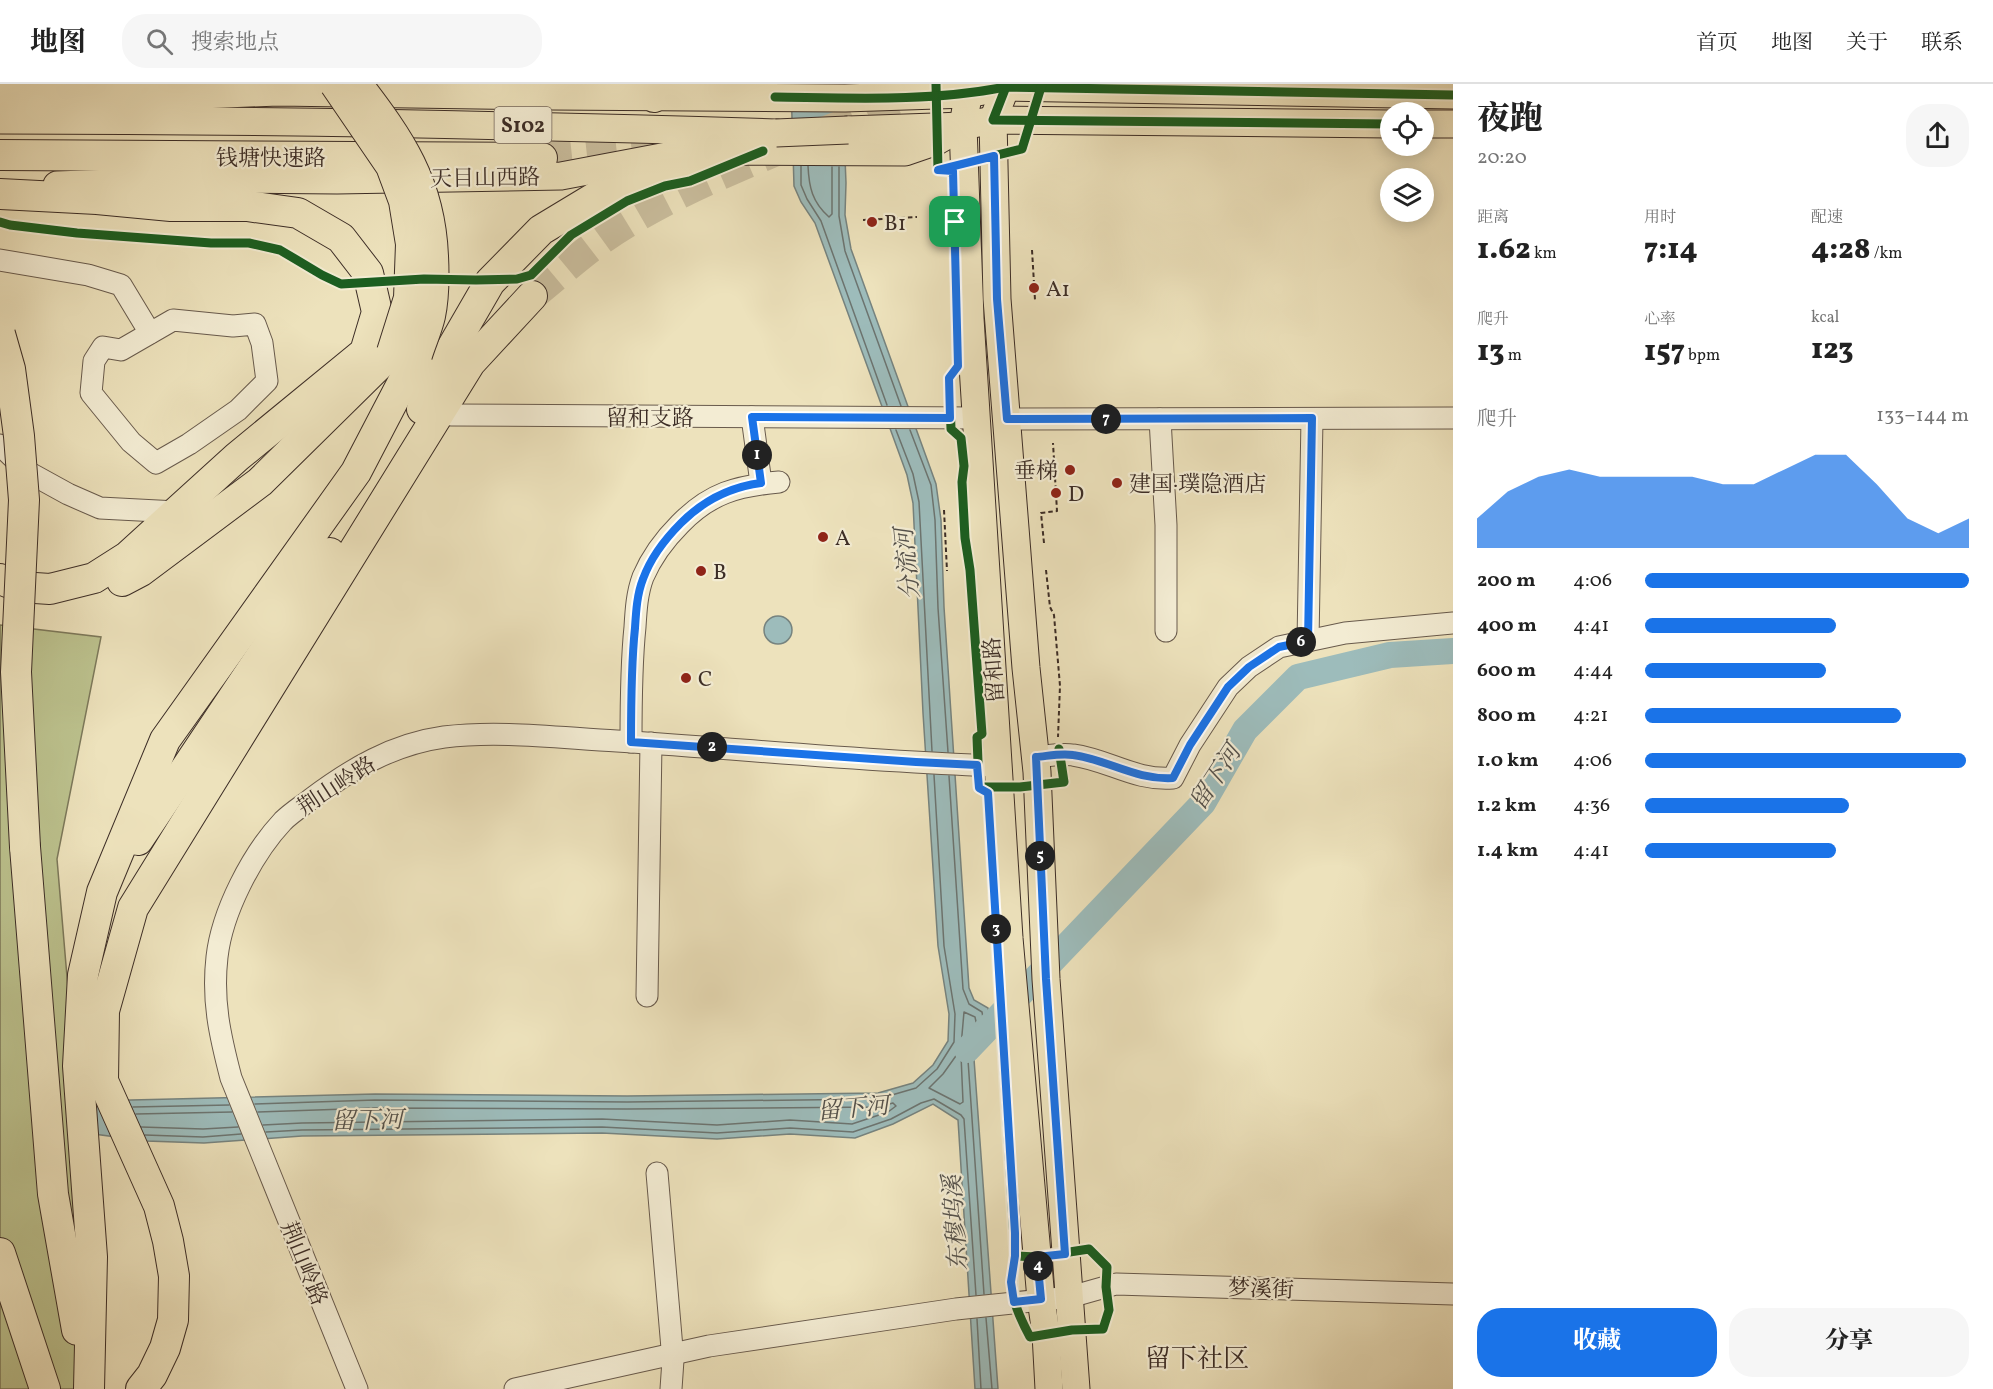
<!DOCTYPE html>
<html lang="zh">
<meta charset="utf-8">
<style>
:root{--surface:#fff;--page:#f6f6f6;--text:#222;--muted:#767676;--line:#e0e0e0;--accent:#1a73e8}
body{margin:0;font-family:Vollkorn,"Noto Serif SC",serif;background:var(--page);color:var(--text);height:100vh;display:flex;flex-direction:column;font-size:22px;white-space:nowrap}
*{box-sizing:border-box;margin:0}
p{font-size:20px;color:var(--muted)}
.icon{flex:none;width:33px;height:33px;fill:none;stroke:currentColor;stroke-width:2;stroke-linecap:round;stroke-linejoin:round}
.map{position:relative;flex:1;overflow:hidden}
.side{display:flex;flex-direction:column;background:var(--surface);width:540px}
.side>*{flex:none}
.buttons{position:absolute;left:1380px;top:18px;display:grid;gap:12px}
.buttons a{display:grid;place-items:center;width:54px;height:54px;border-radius:50%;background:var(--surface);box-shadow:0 3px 15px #0003;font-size:30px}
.pin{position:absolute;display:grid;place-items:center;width:51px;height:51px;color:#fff;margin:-26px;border-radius:12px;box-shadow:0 3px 9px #0006}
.km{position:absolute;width:30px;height:30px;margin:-15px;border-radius:50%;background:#222;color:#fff;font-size:16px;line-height:30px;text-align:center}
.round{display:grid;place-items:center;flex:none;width:63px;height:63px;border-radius:24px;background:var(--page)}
.headline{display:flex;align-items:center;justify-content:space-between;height:102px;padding:0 24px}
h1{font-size:33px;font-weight:800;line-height:45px}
.figures{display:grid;grid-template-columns:repeat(3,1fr);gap:9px;height:102px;padding:6px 24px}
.figures div{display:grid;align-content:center}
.figures b{font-size:30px;font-weight:800}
.figures small{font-size:16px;font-weight:400}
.figures p{font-size:16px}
.chart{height:168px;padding:12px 24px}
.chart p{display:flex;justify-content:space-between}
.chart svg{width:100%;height:108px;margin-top:6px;fill:var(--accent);opacity:.7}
.primary-button{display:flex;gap:12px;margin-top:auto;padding:12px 24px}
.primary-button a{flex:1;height:69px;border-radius:24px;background:var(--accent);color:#fff;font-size:24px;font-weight:800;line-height:69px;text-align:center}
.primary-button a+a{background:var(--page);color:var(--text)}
ul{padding:0 24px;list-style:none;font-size:20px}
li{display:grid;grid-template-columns:96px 72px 1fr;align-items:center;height:45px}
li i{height:15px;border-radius:8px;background:var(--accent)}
header{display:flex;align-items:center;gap:36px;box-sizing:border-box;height:84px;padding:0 30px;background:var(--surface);border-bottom:2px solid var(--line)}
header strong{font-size:28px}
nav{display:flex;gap:33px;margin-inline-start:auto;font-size:21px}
.search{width:420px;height:54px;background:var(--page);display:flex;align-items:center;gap:15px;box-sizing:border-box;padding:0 21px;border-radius:24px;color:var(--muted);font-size:22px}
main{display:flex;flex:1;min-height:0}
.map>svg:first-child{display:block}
</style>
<header>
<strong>地图</strong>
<div class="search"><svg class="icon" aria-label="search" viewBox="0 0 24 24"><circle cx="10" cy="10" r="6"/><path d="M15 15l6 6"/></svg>搜索地点</div>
<nav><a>首页</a><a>地图</a><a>关于</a><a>联系</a></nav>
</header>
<main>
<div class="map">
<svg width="1453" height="1305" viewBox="0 0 1453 1305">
<rect width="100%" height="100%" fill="#ede2bc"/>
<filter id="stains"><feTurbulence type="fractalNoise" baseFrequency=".00333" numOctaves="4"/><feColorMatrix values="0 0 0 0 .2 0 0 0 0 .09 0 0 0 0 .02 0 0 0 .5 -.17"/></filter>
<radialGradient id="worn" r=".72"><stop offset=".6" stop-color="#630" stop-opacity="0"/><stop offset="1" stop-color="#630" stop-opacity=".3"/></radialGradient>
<!-- green -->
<path fill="#bcc28e" stroke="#7c785a" stroke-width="1.5" d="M 0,541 L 101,553 L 57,775 L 102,1305 L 0,1305 Z"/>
<!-- water -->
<g fill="#9dbcbb" stroke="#76837f" stroke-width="1.5">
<path d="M 791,0 L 842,0 L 846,99 L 845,131 L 851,165 L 936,400 L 941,436 L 944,523 L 969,904 L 974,916 L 988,924 L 992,951 L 974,975 L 998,1305 L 975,1305 L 958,1036 L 933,1020 L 893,1040 L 855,1054 L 790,1050 L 717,1055 L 602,1049 L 302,1052 L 204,1059 L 146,1057 L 94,1050 L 90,1017 L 375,1010 L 627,1012 L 878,1009 L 913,999 L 933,981 L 948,957 L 949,930 L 938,862 L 923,629 L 913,419 L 907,391 L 815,139 L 801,118 L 794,102 Z"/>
<circle cx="778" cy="546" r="14"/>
</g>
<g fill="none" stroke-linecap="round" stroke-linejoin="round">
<!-- shore -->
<g stroke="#6c7470" stroke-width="1.5">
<path d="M 801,82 L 801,101 L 807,115 L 821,137 L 887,321"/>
<path d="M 808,82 C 809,103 812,118 829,133 L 832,130 L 832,83"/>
<path d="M 839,83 L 839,132 L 845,167 L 901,322"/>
<path d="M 896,346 L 913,390 L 919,418 L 932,667"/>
<path d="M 910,346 L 931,401 L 935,436 L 938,524 L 948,668"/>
<path d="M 949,692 L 963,905 L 969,920 L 982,928 L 986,949 L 968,976 L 984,1210"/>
<path d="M 964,928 L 975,933 L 978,947 L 964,965 L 961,962 Z"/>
<path d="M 958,969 L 961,971 L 963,1018 L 960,1020 L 929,1004 L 943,990 Z"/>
<path d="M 255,1020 L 375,1016 L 627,1018 L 878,1015 L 916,1004 L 937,985 L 954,958 L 955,930 L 944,862 L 934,691"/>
<path d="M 133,1023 L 229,1021"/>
<path d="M 258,1028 L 375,1024 L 627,1025 L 878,1023 L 893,1019 L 896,1022 L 888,1028 L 852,1040 L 790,1036 L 717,1041 L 602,1035 L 302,1039 L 263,1041"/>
<path d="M 136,1030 L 232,1028"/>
<path d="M 141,1043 L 203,1045 L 238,1043"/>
<path d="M 266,1048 L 302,1046 L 602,1043 L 717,1049 L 790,1044 L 853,1048 L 891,1035 L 921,1019 L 934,1015 L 961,1031 L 964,1035 L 976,1211"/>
<path d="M 145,1051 L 203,1053 L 241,1050"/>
<path d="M 986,1234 L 992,1305"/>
<path d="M 977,1235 L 981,1305"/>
</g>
<!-- river -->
<path stroke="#9dbcbb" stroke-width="26" d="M 967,966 L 1203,719 L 1245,646 L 1298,593 L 1390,571 L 1453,567"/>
<!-- highway-tunnel -->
<g stroke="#cabe9e" stroke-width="30" stroke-dasharray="30 15" stroke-linecap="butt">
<path d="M 826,47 L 856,35 L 910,8"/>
<path d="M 542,74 L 670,60"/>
<path d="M 532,212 C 563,187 593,159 627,139 C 676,109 729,87 781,65"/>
</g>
<!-- minor casing -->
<g stroke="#685a4c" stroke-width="23">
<g id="minor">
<path d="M 0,176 L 88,191 L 121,201 L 150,249"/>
<path d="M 173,236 L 233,242 L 255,240 L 262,259 L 267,297 L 238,326 L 189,360 L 156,379 L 131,358 L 91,309 L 94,277 L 103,263 L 121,266 Z"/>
<path d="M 451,331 L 977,334"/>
<path d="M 752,333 L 761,399"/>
<path d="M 1007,335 L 1453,334"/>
<path d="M 1160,335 L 1166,441 L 1166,547"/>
<path d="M 0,361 L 28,388 L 68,410 L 100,424 L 177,428"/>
<path d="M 1308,557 L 1312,335"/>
<path d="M 631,658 C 631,620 631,581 635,543 C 636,526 637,509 643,493 C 652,472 664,456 680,440 C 710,409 737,402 779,398"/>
<path d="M 1036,673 C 1048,672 1061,669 1073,671 C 1109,676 1135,697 1173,694 L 1190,661 L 1228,603 L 1249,583 L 1279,563 L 1345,549 L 1453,539"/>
<path d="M 647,912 L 651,659"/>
<path d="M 657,1089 L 673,1276 L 671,1305"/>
<path d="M 357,1305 L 231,994 C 220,952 212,917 217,873 C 222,828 252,770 283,737 C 291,729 302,722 311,715 C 351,685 393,660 444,653 C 499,646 561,654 617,657 C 744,665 872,678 999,682"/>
<path d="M 515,1305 L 709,1262 L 956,1225 L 1070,1213 L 1116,1200 L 1453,1210"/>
</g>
</g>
<!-- major casing -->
<g stroke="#3c2d26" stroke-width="29">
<g id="major">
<path d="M 970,0 L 963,42 L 970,234 L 1009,854 L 1041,1215 L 1046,1250 L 1049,1305"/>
<path d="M 1007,0 L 993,36 L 997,215 L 1026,584 L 1037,688 L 1046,895 L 1076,1305"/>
<path d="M 0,13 L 89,11 L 175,12 L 278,8 L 552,12 L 845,14 L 967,10 L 1005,3 L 1453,11"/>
<path d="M 0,36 C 259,36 518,41 776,49"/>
<path d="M 1424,40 L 1453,40"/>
<path d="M 848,46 L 963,42 L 993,36 L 1390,40"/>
<path d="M 57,101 L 227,95 L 337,96 L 561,92 L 667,72 L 729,67 L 905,68 L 937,57 L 963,42"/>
</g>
</g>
<!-- highway casing -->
<g stroke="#3c2d26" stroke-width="32">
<g id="highway">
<path d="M 634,0 L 654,13"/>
<path d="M 0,71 L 542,74"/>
<path d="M 0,110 L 97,115 L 171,122 L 247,122 L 298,129 L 341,154 L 368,189 L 377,228 L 365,268 L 237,373 L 127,473 L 94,494 L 50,505 L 20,503 L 0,495"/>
<path d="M 422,325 L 446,274 L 490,198 L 541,146 L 594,114 L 642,92 L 672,80 L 729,67"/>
<path d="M 122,497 L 141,487 L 260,398 L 392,268"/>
<path d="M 138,756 L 330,469"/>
<path d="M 25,763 L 53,1110 L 77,1246"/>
<path d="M 0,1169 L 45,1305"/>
<path d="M 89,1305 L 92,1173 L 78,982 L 83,891 L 102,808 L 165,656 L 356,388 L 417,271"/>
<path d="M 141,1305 L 152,1291 L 165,1264 L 173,1236 L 174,1192 L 168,1157 L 159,1122 L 103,997 L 104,927 L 133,824 L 470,279 L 532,212"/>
</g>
</g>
<!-- path -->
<g stroke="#3c2d26" stroke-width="2" stroke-dasharray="4.5 3" stroke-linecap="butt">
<path d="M 863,136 L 917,133"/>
<path d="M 1032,166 L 1035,216"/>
<path d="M 944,426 L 947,487"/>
<path d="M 1044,459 L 1041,429 L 1057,427 L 1053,359"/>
<path d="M 1046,486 L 1050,523 L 1054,531 L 1060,602 L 1058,653"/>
</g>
<!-- minor -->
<use href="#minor" stroke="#f3ecd3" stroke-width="21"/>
<!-- major -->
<use href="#major" stroke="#ede2bc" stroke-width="27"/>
<!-- highway -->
<use href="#highway" stroke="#ede2bc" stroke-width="30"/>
<!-- major-bridge casing -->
<g stroke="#3c2d26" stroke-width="29" stroke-linecap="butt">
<path id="major-bridge" d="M 776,49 L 848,46"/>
</g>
<!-- highway-bridge casing -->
<g stroke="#3c2d26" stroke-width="32" stroke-linecap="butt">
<g id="highway-bridge">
<path d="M 335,0 L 391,82 L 404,117 L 411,160 L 409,214 L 392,268"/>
<path d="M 357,0 C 400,56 430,99 433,172 C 434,192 434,213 430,232 C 427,245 421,258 417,271"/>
<path d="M 0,250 L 10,285 L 19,352 L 24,416 L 16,588 L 25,763"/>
</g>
</g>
<!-- major-bridge -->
<use href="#major-bridge" stroke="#ede2bc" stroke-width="27"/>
<!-- highway-bridge -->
<use href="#highway-bridge" stroke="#ede2bc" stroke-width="30"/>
<!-- cycleway casing -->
<g stroke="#f3ecd3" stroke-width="13">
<g id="cycleway">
<path d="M 936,0 L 938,86"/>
<path d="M 1007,0 L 993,36 L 1390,40"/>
<path d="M 775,13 C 851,14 930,18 1005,3 L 1453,11"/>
<path d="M 941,85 L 1022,65 L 1042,0"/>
<path d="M 938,86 L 953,88 L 958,282 L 949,294 L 951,345 L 961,354 L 964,382 L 962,398 L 965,454 L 970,486 L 982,650 L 977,653 L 979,703"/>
<path d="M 0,138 L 10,141 L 77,149 L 211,159 L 249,159 L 280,166 L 322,191 L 341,200 L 424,195 L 476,196 L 517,195 L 531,191 L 571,151 L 627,117 L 665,102 L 690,97 L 763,67"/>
<path d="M 979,703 L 988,709 L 1015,1172"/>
<path d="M 979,703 L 1020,703 L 1064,698 L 1059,665"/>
<path d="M 1089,1165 L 1107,1183 L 1106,1203 L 1109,1226 L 1103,1245 L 1072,1246 L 1030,1253 C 1013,1221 1009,1208 1015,1172 L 1037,1173 Z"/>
</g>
</g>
<!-- cycleway -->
<use href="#cycleway" stroke="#1b5e20" stroke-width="9"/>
</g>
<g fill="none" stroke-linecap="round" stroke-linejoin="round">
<!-- route casing -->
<g stroke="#fff" stroke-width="12">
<path id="route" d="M 994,72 L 997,215 L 1007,335 L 1312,334 L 1308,557 L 1279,563 L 1249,583 L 1228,603 L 1190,661 L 1173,694 C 1135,696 1109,676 1073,671 C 1061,669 1048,672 1036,673 L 1046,895 L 1065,1170 L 1037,1173 L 1041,1215 L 1014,1218 L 1011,1198 L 1015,1172 L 1015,1149 L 988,709 L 979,704 L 977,681 L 916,678 L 631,658 C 631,620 631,582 635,544 C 636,528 637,510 643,495 C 651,473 665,455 681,439 C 703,417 730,403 761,399 L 752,333 L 950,334 L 949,294 L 958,282 L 953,87 L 938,86 Z"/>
</g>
<!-- route -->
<use href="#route" stroke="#1a73e8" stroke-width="8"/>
</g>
<!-- markers -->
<g fill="#8f2418" stroke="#f3ecd3" stroke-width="2">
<circle cx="872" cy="138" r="6"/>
<circle cx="1034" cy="204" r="6"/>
<circle cx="1070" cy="386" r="6"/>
<circle cx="1117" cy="399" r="6"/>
<circle cx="1056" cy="409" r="6"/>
<circle cx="823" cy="453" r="6"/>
<circle cx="701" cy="487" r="6"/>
<circle cx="686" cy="594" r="6"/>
</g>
<g text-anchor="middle" stroke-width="4.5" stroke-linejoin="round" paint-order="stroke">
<!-- shield labels -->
<rect fill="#f3ecd3" stroke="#73665a" stroke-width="1.5" x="494.5" y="23" width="57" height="36" rx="4.5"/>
<g font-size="21" font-weight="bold" fill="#3c2d26">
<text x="523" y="48">S102</text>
</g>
<!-- street labels -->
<g font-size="22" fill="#3c2d26" stroke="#f3ecd3">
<text x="271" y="81">钱塘快速路</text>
<text transform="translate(485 93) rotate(-1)" y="8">天目山西路</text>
<text x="650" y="341">留和支路</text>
<text transform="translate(993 586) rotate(-94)" y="8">留和路</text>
<text transform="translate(336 701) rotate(-33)" y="8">荆山岭路</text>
<text transform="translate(305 1179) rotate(68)" y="8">荆山岭路</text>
<text transform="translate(1261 1204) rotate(2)" y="8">梦溪街</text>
</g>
<!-- poi labels -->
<g font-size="22" fill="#3c2d26" stroke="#f3ecd3" text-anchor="start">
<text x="884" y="146">B1</text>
<text x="1046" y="212">A1</text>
<text x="1058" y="394" text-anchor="end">垂梯</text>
<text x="1129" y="407">建国·璞隐酒店</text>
<text x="1068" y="417">D</text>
<text x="835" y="461">A</text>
<text x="713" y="495">B</text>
<text x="698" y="602">C</text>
</g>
<!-- water labels -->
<g font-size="24" font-style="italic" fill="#54514b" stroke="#f3ecd3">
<text transform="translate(907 480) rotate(-96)" y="8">分流河</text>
<text transform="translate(1215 693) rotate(-57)" y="8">留下河</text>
<text transform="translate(853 1024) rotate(-5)" y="8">留下河</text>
<text transform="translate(367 1036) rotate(-1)" y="8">留下河</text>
<text transform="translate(955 1139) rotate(-94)" y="8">东穆坞溪</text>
</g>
<!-- quarter labels -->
<g font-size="26" fill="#3c2d26" stroke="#f3ecd3">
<text x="1197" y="1283">留下社区</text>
</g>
</g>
<rect width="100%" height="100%" filter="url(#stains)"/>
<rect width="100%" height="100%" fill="url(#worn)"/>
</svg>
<div class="buttons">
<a><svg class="icon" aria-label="locate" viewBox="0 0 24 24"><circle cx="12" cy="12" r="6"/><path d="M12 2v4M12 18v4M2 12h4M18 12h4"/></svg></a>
<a><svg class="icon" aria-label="layers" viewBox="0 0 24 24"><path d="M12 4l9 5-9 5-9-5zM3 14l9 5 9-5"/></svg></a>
</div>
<div class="pin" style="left:955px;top:138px;background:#1e9e55"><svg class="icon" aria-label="arrive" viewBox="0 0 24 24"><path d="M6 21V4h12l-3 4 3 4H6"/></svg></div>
<b class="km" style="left:757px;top:371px">1</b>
<b class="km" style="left:712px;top:663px">2</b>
<b class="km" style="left:996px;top:845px">3</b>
<b class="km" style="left:1038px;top:1182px">4</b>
<b class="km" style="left:1040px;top:772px">5</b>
<b class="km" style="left:1301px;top:558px">6</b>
<b class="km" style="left:1106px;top:335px">7</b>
</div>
<section class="side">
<div class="headline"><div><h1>夜跑</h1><p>20:20</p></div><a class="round"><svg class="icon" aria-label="share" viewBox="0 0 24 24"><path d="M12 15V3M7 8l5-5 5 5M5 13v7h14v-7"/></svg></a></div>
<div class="figures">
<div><p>距离</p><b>1.62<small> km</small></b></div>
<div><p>用时</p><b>7:14</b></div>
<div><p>配速</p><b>4:28<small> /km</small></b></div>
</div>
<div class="figures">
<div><p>爬升</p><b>13<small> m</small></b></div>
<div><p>心率</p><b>157<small> bpm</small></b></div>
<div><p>kcal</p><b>123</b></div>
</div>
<div class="chart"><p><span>爬升</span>133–144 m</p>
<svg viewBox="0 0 160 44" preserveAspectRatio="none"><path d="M0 44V32L10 21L20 15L30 12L40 15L50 15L60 15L70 15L80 18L90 18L100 12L110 6L120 6L130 18L140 32L150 38L160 32V44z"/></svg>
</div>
<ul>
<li><b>200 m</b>4:06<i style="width:100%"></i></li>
<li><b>400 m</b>4:41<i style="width:59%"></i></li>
<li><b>600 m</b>4:44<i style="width:56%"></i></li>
<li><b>800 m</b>4:21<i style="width:79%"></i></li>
<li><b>1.0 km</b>4:06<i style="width:99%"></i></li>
<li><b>1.2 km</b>4:36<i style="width:63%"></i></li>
<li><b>1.4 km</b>4:41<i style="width:59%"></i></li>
</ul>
<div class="primary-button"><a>收藏</a><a>分享</a></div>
</section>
</main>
